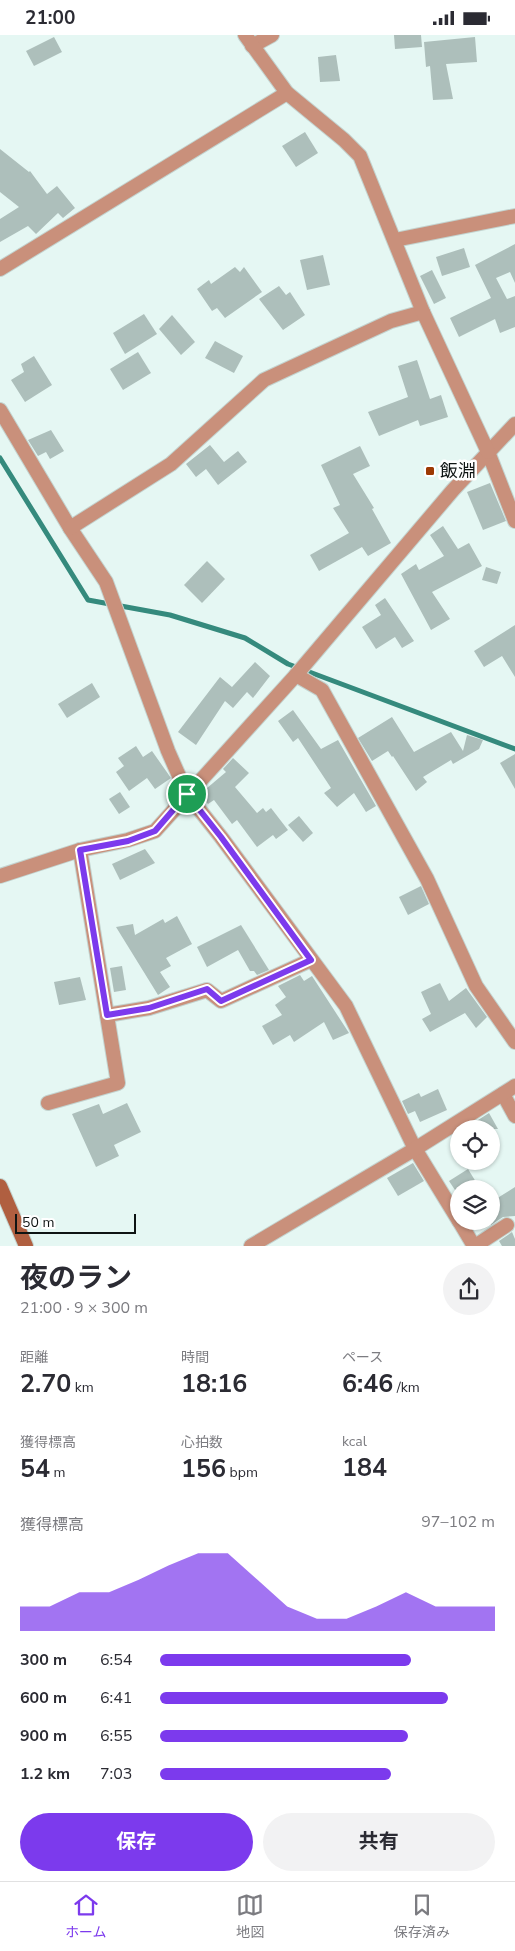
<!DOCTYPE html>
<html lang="ja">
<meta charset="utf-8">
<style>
:root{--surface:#fff;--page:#f2f2f3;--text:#2b2b33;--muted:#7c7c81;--line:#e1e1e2;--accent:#7c3aed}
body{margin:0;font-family:"Nunito Sans","Noto Sans JP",sans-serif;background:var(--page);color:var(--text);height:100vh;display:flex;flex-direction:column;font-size:19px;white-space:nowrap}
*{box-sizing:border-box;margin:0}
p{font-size:16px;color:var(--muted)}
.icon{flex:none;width:28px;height:28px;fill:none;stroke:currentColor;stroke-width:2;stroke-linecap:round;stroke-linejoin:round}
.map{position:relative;height:1211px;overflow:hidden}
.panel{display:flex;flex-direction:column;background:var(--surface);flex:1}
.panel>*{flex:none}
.buttons{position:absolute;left:450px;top:1085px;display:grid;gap:10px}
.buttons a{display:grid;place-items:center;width:50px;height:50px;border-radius:50%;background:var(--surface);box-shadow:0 1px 4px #0004;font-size:25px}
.scale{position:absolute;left:15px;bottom:12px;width:121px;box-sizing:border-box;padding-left:5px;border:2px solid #0e1413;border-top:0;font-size:14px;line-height:18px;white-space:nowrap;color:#0e1413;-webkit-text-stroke:4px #fff;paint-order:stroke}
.pin{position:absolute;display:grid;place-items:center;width:42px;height:42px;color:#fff;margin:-21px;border:2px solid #fff;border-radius:50%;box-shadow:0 1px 5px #0007}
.round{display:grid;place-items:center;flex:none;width:52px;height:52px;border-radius:26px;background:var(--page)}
.head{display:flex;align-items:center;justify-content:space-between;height:85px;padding:0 20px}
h1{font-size:28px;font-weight:700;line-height:38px}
.stats{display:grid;grid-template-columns:repeat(3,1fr);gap:8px;height:85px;padding:5px 20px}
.stats div{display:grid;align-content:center}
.stats b{font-size:25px;font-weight:700}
.stats small{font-size:14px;font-weight:400}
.stats p{font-size:14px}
.chart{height:140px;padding:10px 20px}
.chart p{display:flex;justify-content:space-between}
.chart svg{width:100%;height:90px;margin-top:5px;fill:var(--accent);opacity:.7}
.action{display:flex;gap:10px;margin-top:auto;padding:10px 20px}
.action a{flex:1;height:58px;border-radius:30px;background:var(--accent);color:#fff;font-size:20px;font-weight:700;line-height:58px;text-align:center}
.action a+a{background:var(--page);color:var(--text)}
ul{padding:0 20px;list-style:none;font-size:16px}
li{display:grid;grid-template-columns:80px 60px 1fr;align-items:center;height:38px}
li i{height:12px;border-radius:6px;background:var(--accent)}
.status{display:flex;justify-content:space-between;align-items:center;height:35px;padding:0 25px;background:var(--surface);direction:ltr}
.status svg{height:14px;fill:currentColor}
.tab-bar{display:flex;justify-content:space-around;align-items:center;height:70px;border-top:1px solid var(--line);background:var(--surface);font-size:14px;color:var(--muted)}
.tab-bar a{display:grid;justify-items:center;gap:2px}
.tab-bar .on{color:var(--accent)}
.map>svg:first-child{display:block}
</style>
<div class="status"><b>21:00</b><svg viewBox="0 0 49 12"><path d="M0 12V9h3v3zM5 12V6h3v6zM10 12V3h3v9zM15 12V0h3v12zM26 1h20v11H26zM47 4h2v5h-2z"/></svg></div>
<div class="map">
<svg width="515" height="1211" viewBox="0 0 515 1211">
<rect width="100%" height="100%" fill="#e5f7f3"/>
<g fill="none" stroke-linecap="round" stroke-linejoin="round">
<!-- stream -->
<path stroke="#358a7d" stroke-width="5" d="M 0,423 L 88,565 L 170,580 L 245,603 L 288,629 L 515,714"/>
</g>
<!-- building -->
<g fill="#adbfbb">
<path d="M 394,0 L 421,0 L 422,12 L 395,14 Z"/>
<path d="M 54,2 L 62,17 L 34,31 L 26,16 Z"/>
<path d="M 475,2 L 477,27 L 446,29 L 453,64 L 433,65 L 430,31 L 426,32 L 424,7 Z"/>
<path d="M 336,20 L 340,46 L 320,47 L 318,22 Z"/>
<path d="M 305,97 L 318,118 L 296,132 L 282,111 Z"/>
<path d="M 0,114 L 29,137 L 30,136 L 47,159 L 57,151 L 75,173 L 63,183 L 58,178 L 36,199 L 28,191 L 0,207 L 0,184 L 19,172 L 0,157 Z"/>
<path d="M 515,209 L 515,248 L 510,237 L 496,243 L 507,264 L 515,261 L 515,292 L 500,298 L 495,284 L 459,302 L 450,283 L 491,263 L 475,230 Z"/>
<path d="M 464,213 L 470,232 L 442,241 L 436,222 Z"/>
<path d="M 323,220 L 330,250 L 307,255 L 300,225 Z"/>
<path d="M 235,232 L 240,237 L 244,232 L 262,257 L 225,283 L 217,273 L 212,276 L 197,254 L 209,245 L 211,249 Z"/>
<path d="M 432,235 L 446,263 L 434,269 L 420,241 Z"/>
<path d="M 279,251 L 286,260 L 290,257 L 305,280 L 283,295 L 259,264 Z"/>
<path d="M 144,279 L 157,299 L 125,319 L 113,298 Z"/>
<path d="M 172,280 L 195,307 L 181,320 L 159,294 Z"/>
<path d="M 215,306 L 243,321 L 234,338 L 205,323 Z"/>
<path d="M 138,317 L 151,338 L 123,355 L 110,334 Z"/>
<path d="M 34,321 L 52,350 L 25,367 L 11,345 L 24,337 L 21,329 Z"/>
<path d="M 417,325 L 430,364 L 441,360 L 448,382 L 420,391 L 418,385 L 379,401 L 368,377 L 408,362 L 398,331 Z"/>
<path d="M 51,395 L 64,416 L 50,424 L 46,417 L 38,421 L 28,405 Z"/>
<path d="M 210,410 L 224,427 L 238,416 L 247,427 L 218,450 L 206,434 L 196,442 L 186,429 Z"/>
<path d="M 360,411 L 370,431 L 353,439 L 374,473 L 372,474 L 391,508 L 368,521 L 362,512 L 319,536 L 310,520 L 349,498 L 333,473 L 340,470 L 321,430 Z"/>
<path d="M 490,448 L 506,486 L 483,495 L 467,457 Z"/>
<path d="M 443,491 L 458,514 L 469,508 L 482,531 L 432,557 L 450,584 L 431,595 L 401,539 L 416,529 L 419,535 L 444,521 L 430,500 Z"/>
<path d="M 207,526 L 225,544 L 202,568 L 184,550 Z"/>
<path d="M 486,532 L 501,537 L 497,549 L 482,545 Z"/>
<path d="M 385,563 L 414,606 L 402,613 L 395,602 L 376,614 L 362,592 L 381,580 L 375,570 Z"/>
<path d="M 515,590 L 515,642 L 502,621 L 484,632 L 474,616 Z"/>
<path d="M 255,627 L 270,641 L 253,663 L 247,657 L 233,673 L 225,666 L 196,710 L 178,697 L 220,642 L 232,652 Z"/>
<path d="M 92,648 L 100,662 L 67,683 L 58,669 Z"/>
<path d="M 293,675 L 321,714 L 338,705 L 376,771 L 366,777 L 354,758 L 337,772 L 324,758 L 331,753 L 298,703 L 293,707 L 278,686 Z"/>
<path d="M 392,682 L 414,717 L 451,697 L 463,716 L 467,700 L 483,705 L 479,714 L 453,729 L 451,725 L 423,742 L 427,747 L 416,756 L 393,721 L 392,722 L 388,716 L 372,726 L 358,703 Z"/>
<path d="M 136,711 L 143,722 L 152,716 L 171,743 L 155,754 L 147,743 L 129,756 L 116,737 L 124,731 L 118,723 Z"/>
<path d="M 515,719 L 515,754 L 500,728 Z"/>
<path d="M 233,723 L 249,738 L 235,752 L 257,778 L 263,773 L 266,777 L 271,773 L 288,795 L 276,804 L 273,800 L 257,812 L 237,785 L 232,789 L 214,765 L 208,769 L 200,759 L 226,737 L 223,734 Z"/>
<path d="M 120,757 L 130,772 L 119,779 L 109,764 Z"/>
<path d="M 299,781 L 313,798 L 303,807 L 288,790 Z"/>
<path d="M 145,814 L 155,828 L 120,845 L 112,829 Z"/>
<path d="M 421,851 L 429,869 L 408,880 L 399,862 Z"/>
<path d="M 177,881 L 192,909 L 166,923 L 171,931 L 160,937 L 170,952 L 158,960 L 116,892 L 133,889 L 135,900 L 163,884 L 165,888 Z"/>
<path d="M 241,890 L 269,935 L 257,940 L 254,936 L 250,936 L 238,915 L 207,932 L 197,912 Z"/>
<path d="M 122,931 L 126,955 L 114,957 L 110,933 Z"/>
<path d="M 300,940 L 304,946 L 312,941 L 349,998 L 333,1005 L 324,987 L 294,1007 L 290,1000 L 273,1010 L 262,991 L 282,980 L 275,970 L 286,962 L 278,951 Z"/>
<path d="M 80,942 L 86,965 L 59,970 L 54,947 Z"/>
<path d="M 440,948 L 449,966 L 466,953 L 487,982 L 476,993 L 465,978 L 430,997 L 422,984 L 431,979 L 421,957 Z"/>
<path d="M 438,1054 L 447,1075 L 420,1087 L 415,1076 L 408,1079 L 402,1066 L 419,1058 L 421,1062 Z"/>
<path d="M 127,1068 L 141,1097 L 114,1110 L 119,1121 L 96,1132 L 72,1079 L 99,1069 L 103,1079 Z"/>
<path d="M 489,1078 L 498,1094 L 464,1094 Z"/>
<path d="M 413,1128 L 424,1146 L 398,1161 L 387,1143 Z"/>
<path d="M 468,1134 L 476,1147 L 465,1154 L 459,1154 L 457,1158 L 449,1146 Z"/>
<path d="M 515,1152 L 515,1181 L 503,1182 L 491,1190 L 491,1167 Z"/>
<path d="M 512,1197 L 515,1204 L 515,1211 L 502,1211 L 499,1206 Z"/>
</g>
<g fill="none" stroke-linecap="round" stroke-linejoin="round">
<!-- minor casing -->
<g stroke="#c3d3cf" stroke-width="16">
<g id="minor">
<path d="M 252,11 L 272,0"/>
<path d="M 395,205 L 515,181"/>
<path d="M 0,234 L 287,58"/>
<path d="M 0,375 L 70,493 L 106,547 L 168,716 L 187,759 L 221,802 L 346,971 L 415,1114 L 459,1186"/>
<path d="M 488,417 L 515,486"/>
<path d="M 70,493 L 171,429 L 264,345 L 391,286 L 423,277"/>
<path d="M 296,640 L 322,655 L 427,844 L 476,951 L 515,1007"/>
<path d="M 0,841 L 80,815 L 128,805 L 155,796 L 296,640 L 453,455 L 515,389"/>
<path d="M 107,980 L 149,973 L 207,955 L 221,966 L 311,925"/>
<path d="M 503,1059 L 515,1081"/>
<path d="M 48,1068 L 118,1048 L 80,815"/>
<path d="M 459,1186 L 474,1211"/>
<path d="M 251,1211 L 415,1114 L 515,1051"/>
<path d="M 475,1211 L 507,1190"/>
</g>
</g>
<!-- tertiary casing -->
<g stroke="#c3d3cf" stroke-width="16">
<path id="tertiary" d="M 245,0 L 287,58 L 344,105 L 360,121 L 423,277 L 488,417"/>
</g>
<!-- secondary casing -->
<g stroke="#c3d3cf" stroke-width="16">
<path id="secondary" d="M 0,1151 L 26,1211"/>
</g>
<!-- minor -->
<use href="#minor" stroke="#c9907b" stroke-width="14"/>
<!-- tertiary -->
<use href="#tertiary" stroke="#c9907b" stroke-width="14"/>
<!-- secondary -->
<use href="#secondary" stroke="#b05f40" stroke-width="14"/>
</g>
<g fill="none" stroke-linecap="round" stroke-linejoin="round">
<!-- route casing -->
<g stroke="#fff" stroke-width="10">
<path id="route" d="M 187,759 L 221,802 L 311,925 L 221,966 L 207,954 L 149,973 L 107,980 L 80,815 L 128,806 L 155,796 Z"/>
</g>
<!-- route -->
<use href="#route" stroke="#7c3aed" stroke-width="6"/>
</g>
<!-- markers -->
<rect fill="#9d3903" stroke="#fff" stroke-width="2" x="425" y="431" width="10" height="10" rx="2.5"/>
<g text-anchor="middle" stroke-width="5" stroke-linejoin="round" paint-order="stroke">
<!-- poi labels -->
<g font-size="18" fill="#0e1413" stroke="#fff" text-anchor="start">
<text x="440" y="442">飯淵</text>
</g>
</g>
</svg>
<div class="buttons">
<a><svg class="icon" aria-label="locate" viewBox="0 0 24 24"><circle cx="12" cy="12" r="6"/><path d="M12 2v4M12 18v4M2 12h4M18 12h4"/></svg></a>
<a><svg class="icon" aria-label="layers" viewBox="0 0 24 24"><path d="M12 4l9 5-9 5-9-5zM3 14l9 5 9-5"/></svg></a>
</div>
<div class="scale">50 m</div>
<div class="pin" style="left:187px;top:759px;background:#1e9e55"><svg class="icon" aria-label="arrive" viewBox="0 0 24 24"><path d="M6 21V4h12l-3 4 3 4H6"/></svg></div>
</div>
<section class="panel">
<div class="head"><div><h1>夜のラン</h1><p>21:00 · 9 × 300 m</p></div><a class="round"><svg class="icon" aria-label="share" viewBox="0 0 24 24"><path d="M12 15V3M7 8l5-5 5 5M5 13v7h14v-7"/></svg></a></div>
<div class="stats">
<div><p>距離</p><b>2.70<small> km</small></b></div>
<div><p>時間</p><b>18:16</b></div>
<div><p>ペース</p><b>6:46<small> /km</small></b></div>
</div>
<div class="stats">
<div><p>獲得標高</p><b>54<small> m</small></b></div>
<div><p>心拍数</p><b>156<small> bpm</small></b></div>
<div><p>kcal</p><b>184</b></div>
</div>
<div class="chart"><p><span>獲得標高</span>97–102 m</p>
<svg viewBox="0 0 160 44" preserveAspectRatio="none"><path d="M0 44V32L10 32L20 25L30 25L40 19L50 12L60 6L70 6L80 19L90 32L100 38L110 38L120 32L130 25L140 32L150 32L160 32V44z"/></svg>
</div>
<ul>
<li><b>300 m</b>6:54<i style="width:75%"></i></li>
<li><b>600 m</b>6:41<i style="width:86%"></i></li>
<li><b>900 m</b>6:55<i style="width:74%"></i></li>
<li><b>1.2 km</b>7:03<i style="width:69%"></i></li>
</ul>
<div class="action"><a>保存</a><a>共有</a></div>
</section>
<nav class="tab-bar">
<a class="on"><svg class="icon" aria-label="home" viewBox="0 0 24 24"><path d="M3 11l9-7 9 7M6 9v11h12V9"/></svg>ホーム</a>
<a><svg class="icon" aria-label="map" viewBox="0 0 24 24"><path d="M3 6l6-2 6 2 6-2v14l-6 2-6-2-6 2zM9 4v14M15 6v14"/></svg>地図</a>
<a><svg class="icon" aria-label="saved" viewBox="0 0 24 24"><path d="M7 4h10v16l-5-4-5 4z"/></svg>保存済み</a>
</nav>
